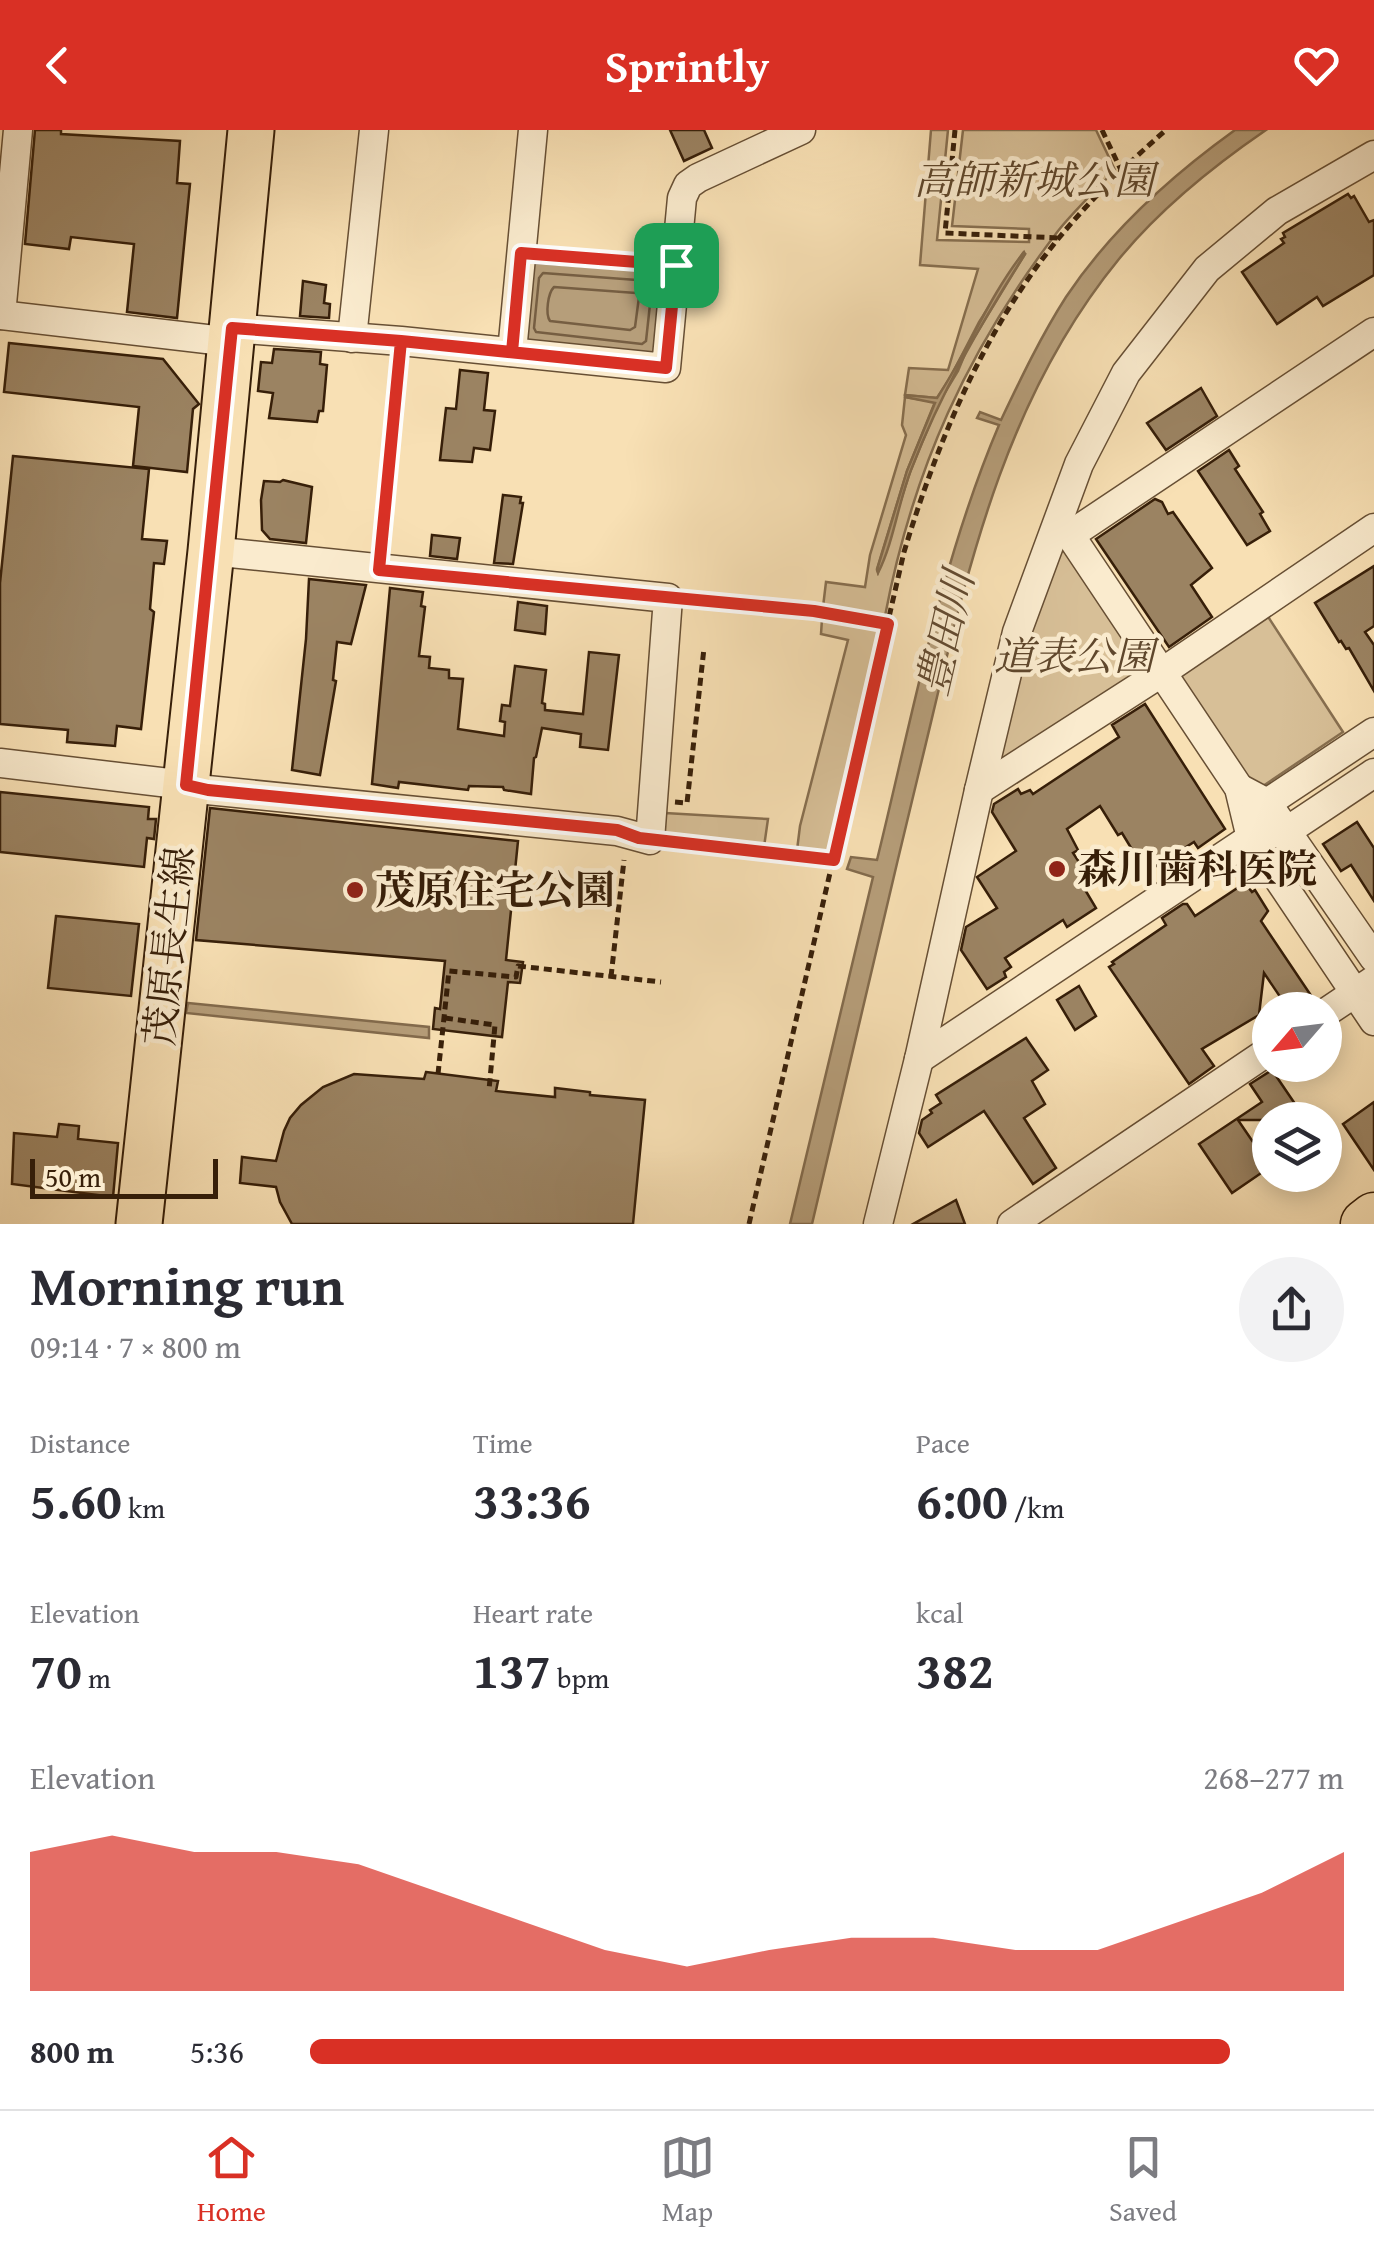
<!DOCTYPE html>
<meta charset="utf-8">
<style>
:root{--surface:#fff;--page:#f2f2f3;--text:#2b2b33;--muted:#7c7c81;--line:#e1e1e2;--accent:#d93025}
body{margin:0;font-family:"Gentium Book Plus","Noto Serif JP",serif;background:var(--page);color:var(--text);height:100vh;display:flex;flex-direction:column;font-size:38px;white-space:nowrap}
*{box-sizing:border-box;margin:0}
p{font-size:32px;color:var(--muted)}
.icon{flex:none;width:55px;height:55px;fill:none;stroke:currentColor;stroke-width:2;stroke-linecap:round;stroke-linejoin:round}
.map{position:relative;height:1094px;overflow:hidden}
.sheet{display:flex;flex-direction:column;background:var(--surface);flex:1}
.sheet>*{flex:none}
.needle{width:65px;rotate:242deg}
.buttons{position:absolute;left:1252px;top:862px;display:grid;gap:20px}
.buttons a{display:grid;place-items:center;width:90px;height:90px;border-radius:50%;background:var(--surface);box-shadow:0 5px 25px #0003;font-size:50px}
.scale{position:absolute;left:30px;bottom:25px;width:188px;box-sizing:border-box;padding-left:10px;border:5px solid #371f09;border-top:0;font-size:28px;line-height:35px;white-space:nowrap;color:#371f09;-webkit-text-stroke:8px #faebce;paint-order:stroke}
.pin{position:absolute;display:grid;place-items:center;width:85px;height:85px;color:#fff;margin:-42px;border-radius:20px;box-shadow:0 5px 15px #0006}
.round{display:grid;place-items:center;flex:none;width:105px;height:105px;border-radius:52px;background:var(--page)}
.summary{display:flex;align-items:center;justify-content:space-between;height:170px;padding:0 30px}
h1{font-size:55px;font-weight:800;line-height:75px}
.figures{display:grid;grid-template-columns:repeat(3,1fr);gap:15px;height:170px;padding:10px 30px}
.figures div{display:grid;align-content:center}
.figures b{font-size:50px;font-weight:800}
.figures small{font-size:28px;font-weight:400}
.figures p{font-size:28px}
.chart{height:280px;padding:20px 30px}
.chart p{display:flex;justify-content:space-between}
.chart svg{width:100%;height:180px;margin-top:10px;fill:var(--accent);opacity:.7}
ul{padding:0 30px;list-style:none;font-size:32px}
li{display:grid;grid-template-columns:160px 120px 1fr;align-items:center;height:75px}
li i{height:25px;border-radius:12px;background:var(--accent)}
header{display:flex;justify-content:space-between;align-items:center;height:130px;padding:0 30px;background:var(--accent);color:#fff;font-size:45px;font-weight:800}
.tab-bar{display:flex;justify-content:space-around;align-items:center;height:140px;border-top:2px solid var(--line);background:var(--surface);font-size:28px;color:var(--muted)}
.tab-bar a{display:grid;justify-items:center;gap:5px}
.tab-bar .current{color:var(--accent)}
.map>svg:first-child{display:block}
</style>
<header><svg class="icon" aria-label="back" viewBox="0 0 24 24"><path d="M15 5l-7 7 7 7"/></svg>Sprintly<svg class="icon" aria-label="heart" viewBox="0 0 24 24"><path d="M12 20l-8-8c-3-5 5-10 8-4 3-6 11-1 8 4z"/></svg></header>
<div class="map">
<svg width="1374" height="1094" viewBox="0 0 1374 1094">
<rect width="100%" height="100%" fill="#f8e0b4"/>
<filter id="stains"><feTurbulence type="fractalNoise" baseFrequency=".002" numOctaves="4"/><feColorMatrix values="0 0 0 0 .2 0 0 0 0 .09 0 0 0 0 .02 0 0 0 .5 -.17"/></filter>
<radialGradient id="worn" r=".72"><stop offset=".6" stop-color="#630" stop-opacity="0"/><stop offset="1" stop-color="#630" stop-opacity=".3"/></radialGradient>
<!-- green -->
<g fill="#d7bf97" stroke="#876f50" stroke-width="2.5">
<path d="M 931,0 L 948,0 L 937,110 L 1029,112 L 1029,99 L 952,96 L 963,0 L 1096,0 L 1115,40 C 1096,60 1075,80 1058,101 C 967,220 913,339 885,486 L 823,477 L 826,452 L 865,457 L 870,425 L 906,305 L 902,295 L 905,267 L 935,272 L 907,341 L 877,439 L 878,442 L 910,342 L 938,274 L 958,241 L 967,219 L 1025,124 L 1023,123 L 979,192 L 950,248 L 937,268 L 905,265 L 909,238 L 948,240 L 978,139 L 920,135 Z"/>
<path d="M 1056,421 L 1070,421 L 1142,528 L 1139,548 L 1005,634 L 996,627 L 1025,506 Z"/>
<path d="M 1265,482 L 1343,602 L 1263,656 L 1244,652 L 1178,552 L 1180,539 Z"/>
<path d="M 822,489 L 880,499 L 830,723 L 797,720 L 800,696 L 848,510 L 821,504 Z"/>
<path d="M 665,683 L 768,689 L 764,717 L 668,707 L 663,702 Z"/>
</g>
<!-- water -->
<g fill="#b69e7a" stroke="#836b4d" stroke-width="2.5">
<path d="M 1235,0 L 1266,0 C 1212,37 1160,79 1119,129 C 996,279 963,463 918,646 C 882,795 847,944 812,1094 L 790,1094 L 873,747 L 847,739 L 851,727 L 877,730 C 913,584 940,434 999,295 L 977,288 L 980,282 L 1001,290 C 1021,248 1041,206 1066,167 C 1110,101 1171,46 1235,0 Z"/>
<path d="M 1024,122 L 1025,124 C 981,193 940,264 911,340 C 898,373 894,411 878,443 L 877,440 L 907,341 L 935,273 L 905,267 L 905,265 L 937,268 C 968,221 989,166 1024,122 Z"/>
<path d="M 535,133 L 657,141 L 663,148 L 656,225 L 530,213 L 523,203 L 530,136 Z"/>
<path d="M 188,873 L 429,897 L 429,908 L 186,883 Z"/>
</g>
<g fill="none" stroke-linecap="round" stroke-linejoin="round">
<!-- shore -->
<g stroke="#765e42" stroke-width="2.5">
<path d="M 543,143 L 650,151 L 652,156 L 646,211 L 642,214 L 536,202 L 534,198 L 539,148 Z"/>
<path d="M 554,157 L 636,163 L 639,167 L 635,197 L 630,200 L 550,191 C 545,184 548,163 554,157 Z"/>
</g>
</g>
<!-- building -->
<g fill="#9b8362" stroke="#371f09" stroke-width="2.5">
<path d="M 35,0 L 61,0 L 61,4 L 180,11 L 177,53 L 190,54 L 177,188 L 127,182 L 134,114 L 71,107 L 69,119 L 25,114 Z"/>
<path d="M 670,0 L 704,0 L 712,18 L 684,31 Z"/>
<path d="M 1348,64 L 1351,68 L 1354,66 L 1369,92 L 1374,90 L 1374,145 L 1323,176 L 1317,167 L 1277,194 L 1242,142 L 1284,113 L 1281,109 L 1285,107 L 1283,103 Z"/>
<path d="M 303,151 L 326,155 L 324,173 L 330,174 L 329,188 L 300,186 Z"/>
<path d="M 9,213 L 163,229 L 199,274 L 193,279 L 187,342 L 133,336 L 139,277 L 4,262 Z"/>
<path d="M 274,219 L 321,222 L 320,234 L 327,235 L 323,281 L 319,281 L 317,292 L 269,288 L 273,263 L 258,261 L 261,232 L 272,233 Z"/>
<path d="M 460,240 L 488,243 L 484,280 L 495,281 L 490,320 L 474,318 L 472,332 L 440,330 L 446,278 L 456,279 Z"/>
<path d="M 1201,258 L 1217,286 L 1166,320 L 1147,293 Z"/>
<path d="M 1229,320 L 1239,336 L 1235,339 L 1263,382 L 1260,384 L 1270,401 L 1247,415 L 1198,341 Z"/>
<path d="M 13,326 L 149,339 L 142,409 L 167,411 L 164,434 L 154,433 L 150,479 L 154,482 L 141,599 L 117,596 L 115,616 L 67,612 L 68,600 L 0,594 L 0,453 Z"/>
<path d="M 283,350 L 312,357 L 306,413 L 270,409 L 262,400 L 261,370 L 264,351 L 280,352 Z"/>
<path d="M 503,365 L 521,367 L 520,373 L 523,373 L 513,434 L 494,433 Z"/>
<path d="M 1155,369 L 1162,372 L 1168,384 L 1173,382 L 1212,438 L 1191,455 L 1212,487 L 1169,517 L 1096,409 Z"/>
<path d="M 432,405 L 460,408 L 457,429 L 430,426 Z"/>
<path d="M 1374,436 L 1374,496 L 1365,502 L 1374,515 L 1374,561 L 1349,518 L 1346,519 L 1341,511 L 1339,512 L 1315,473 Z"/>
<path d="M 309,449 L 366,455 L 351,514 L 337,512 L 333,550 L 336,551 L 320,645 L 292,640 L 306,509 Z"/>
<path d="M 390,458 L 423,462 L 421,476 L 425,477 L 419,526 L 430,527 L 429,538 L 449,540 L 449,548 L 463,549 L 458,599 L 504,606 L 505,592 L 500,591 L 502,575 L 510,576 L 515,536 L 546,540 L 542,573 L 545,574 L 545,580 L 583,584 L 589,522 L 619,525 L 608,620 L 580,617 L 581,604 L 542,598 L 536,627 L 534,628 L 531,664 L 504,660 L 503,657 L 469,656 L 468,660 L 399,652 L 398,658 L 372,654 Z"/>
<path d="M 518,472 L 547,476 L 545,504 L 515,500 Z"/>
<path d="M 1145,574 L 1225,699 L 1198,718 L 1194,712 L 1153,738 L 1149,731 L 1142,736 L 1122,703 L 1118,705 L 1100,676 L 1067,699 L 1078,720 L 1073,723 L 1092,752 L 1084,758 L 1096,778 L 1067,797 L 1063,790 L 1005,828 L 1011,837 L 1004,842 L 1006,847 L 987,859 L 961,820 L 966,797 L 997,778 L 977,747 L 1016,721 L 992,682 L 994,674 L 1018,659 L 1021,664 L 1030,660 L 1033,664 L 1119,607 L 1112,595 Z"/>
<path d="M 0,662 L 149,677 L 148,689 L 156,689 L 154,709 L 147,708 L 144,737 L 0,722 Z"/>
<path d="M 210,678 L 518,711 L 506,830 L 523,832 L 520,853 L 508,852 L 502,907 L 433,899 L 435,878 L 440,879 L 445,831 L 196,810 Z"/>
<path d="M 1357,692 L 1374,718 L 1374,771 L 1351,735 L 1341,741 L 1323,714 Z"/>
<path d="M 1245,753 L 1252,762 L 1255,760 L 1268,781 L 1261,791 L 1314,870 L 1300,880 L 1289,880 L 1264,843 L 1259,885 L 1202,919 L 1214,936 L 1189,954 L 1109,837 L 1114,834 L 1112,832 L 1166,795 L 1162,788 L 1183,774 L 1187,774 L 1195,786 Z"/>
<path d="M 56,786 L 139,794 L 131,866 L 48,858 Z"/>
<path d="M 1079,856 L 1096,886 L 1075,900 L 1057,870 Z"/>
<path d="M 1026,908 L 1048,940 L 1032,951 L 1045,974 L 1024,988 L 1056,1038 L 1033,1054 L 984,981 L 928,1017 L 919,1003 L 922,990 L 932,983 L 930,980 L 941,973 L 936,965 Z"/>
<path d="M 1272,940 L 1306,990 L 1238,990 L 1270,1037 L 1232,1063 L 1199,1014 L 1262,972 L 1250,954 Z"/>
<path d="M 426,942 L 498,951 L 496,961 L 555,967 L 555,958 L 590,962 L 590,965 L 645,970 L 633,1094 L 292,1094 L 280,1072 L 276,1057 L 240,1053 L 242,1027 L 276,1031 L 284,1001 L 290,988 L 301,975 L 323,957 L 354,944 L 424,949 Z"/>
<path d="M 1374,972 L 1374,1040 L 1343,994 Z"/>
<path d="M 59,994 L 79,996 L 78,1009 L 118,1013 L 113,1067 L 12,1054 L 14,1003 L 57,1007 Z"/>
<path d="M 956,1070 L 965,1094 L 913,1094 Z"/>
</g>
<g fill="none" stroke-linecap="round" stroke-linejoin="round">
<!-- service casing -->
<g stroke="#674f34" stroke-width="18">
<path id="service" d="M 379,439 L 401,211"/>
</g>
<!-- minor casing -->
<g stroke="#674f34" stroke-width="31">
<g id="minor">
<path d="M 0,185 L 232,212"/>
<path d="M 1,185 L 18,0"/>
<path d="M 232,198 L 401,211 L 666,238 L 682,68 L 688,55 L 698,48 L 801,0"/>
<path d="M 352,208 L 374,0"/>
<path d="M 512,222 L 533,0"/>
<path d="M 1060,390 L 1239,658 L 1251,708 L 1374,891"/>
<path d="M 1070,405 L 1374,202"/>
<path d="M 0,633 L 186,655 L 207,660 L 617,701 L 650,710 L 668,468 L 211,421"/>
<path d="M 1239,658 L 1267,673 L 1374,828"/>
<path d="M 979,660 L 1161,543 L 1374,398"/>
<path d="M 1260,689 L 1267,673 L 1374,602"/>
<path d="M 1325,883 L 1374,850"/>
<path d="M 919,929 L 1251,708 L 1287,701 L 1374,643"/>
<path d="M 878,1094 L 919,929 L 979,660 L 1017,502 L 1079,334 L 1126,243 L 1207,139 L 1277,81 L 1374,25"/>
<path d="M 1012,1094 L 1270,920"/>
</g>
</g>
<!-- primary casing -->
<g stroke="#371f09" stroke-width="49">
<path id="primary" d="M 139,1094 L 211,421 L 251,0"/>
</g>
<!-- trunk casing -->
<g stroke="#371f09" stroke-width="51">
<path id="trunk" d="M 1365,1094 L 1374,1087"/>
</g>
<!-- path -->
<g stroke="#371f09" stroke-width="5" stroke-dasharray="8 5" stroke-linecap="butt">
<path d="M 955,0 L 945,103 L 1059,108"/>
<path d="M 1102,0 L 1121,40"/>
<path d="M 544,125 L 653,133"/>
<path d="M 691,470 L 815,481 L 888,493"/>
<path d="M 675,672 L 687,673 L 704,518"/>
<path d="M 674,713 L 835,730"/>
<path d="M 611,847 L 624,730"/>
<path d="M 445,888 L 495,895 L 489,960"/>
<path d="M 438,944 L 449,841 L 516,847 L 518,836 L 661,852"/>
<path d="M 749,1094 L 904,422 C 938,310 984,200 1058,109 C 1091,69 1127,34 1166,0"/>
</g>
<!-- service -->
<use href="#service" stroke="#faebce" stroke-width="14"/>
<!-- minor -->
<use href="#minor" stroke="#faebce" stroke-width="28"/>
<!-- primary -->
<use href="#primary" stroke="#f8e0b4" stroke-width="45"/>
<!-- trunk -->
<use href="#trunk" stroke="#f8e0b4" stroke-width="48"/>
</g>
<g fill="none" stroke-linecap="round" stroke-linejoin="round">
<!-- route casing -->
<g stroke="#fff" stroke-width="20">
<path id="route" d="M 676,135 L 521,123 L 512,222 L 401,211 L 232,198 L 186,655 L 208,660 L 617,700 L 639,708 L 834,730 L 888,494 L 814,481 L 379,440 L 401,211 L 666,238 L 676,135"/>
</g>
<!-- route -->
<use href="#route" stroke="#d93025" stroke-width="12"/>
</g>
<!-- markers -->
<g fill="#8f2418" stroke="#faebce" stroke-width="4">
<circle cx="1057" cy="739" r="10"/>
<circle cx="355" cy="760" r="10"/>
</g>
<g text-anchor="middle" stroke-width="9" stroke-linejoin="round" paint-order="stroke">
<!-- park labels -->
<g font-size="40" font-style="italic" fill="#5f472c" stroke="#faebce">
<text x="1034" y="64">高師新城公園</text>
<text x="1074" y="540">道表公園</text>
</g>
<!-- poi labels -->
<g font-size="40" font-weight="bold" fill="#371f09" stroke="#faebce" text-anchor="start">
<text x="1077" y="753">森川歯科医院</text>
<text x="375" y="774">茂原住宅公園</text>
</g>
<!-- street labels -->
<g font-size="40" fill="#371f09" stroke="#faebce">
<text transform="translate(169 816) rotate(-84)" y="14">茂原長生線</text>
</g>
<!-- water labels -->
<g font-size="42" font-style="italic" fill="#634b31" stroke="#faebce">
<text transform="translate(945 503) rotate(-77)" y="15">豊田川</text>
</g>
</g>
<rect width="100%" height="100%" filter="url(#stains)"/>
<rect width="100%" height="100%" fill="url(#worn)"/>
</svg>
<div class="buttons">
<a><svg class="needle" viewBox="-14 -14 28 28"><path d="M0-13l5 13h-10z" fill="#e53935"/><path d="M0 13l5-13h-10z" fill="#7c7c81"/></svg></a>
<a><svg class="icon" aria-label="layers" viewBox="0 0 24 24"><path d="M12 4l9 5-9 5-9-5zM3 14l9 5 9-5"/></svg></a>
</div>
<div class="scale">50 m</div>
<div class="pin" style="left:676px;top:135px;background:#1e9e55"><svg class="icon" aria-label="arrive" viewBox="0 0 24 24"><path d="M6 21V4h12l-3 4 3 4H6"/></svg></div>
</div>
<section class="sheet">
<div class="summary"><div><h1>Morning run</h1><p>09:14 · 7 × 800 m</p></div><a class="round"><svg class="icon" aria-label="share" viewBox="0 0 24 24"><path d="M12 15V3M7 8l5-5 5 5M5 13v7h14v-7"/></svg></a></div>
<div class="figures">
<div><p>Distance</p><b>5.60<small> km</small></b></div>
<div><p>Time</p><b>33:36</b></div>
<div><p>Pace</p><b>6:00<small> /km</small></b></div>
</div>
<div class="figures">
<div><p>Elevation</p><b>70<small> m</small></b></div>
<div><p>Heart rate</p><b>137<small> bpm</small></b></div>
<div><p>kcal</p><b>382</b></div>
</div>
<div class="chart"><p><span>Elevation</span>268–277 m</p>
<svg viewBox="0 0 160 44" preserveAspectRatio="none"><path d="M0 44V10L10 6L20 10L30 10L40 13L50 20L60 27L70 34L80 38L90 34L100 31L110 31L120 34L130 34L140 27L150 20L160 10V44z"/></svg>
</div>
<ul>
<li><b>800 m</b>5:36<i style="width:89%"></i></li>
</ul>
</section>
<nav class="tab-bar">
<a class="current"><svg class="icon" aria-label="home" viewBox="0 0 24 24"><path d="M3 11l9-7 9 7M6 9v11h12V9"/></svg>Home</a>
<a><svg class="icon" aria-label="map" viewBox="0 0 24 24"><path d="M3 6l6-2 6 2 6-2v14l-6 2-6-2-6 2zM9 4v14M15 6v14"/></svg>Map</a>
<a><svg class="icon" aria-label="saved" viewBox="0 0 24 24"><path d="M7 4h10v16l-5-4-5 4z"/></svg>Saved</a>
</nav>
